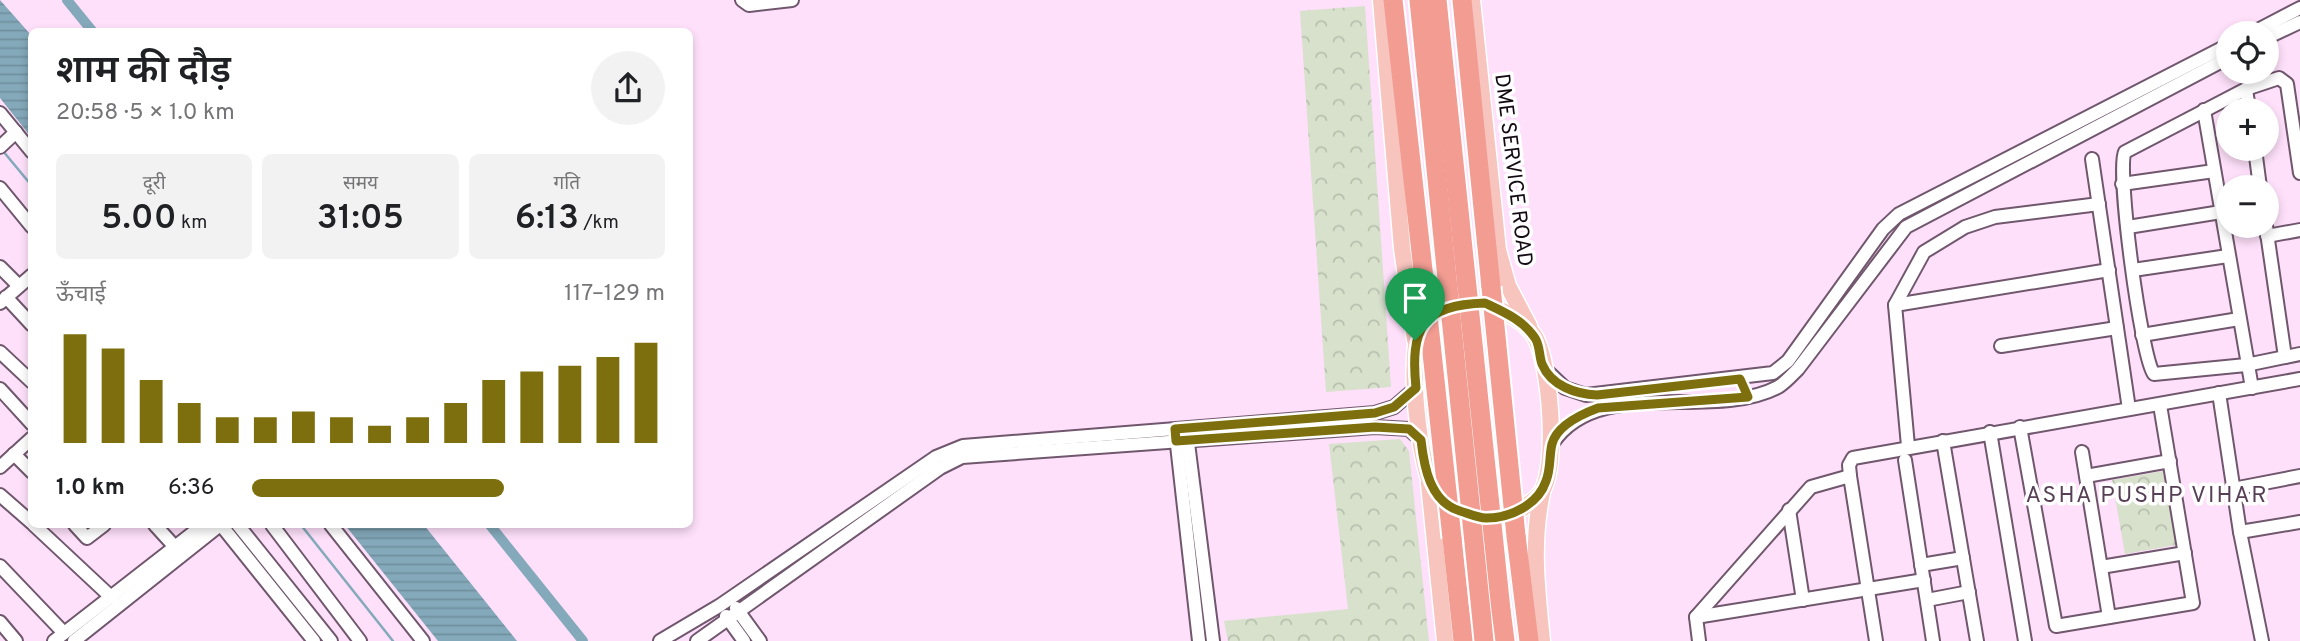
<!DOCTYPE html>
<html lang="hi">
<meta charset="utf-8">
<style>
:root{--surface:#fff;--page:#f2f2f2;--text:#202124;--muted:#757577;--accent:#7d6f0d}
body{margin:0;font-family:Overpass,"Noto Sans Devanagari",sans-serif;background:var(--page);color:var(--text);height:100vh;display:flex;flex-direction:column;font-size:26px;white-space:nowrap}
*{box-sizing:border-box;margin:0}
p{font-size:23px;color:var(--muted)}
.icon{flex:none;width:38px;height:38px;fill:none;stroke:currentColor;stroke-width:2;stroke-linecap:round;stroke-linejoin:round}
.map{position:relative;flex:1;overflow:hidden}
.details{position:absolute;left:28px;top:28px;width:665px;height:500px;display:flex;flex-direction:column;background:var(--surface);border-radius:10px;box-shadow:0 4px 10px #0003}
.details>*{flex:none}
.buttons{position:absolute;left:2216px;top:21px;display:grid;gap:14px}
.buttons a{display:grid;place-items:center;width:63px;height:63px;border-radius:50%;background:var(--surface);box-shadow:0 4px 10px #0003;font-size:35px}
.pin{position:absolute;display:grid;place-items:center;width:60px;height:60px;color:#fff;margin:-72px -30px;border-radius:50% 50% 50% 0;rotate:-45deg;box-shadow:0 0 7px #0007}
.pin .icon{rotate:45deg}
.round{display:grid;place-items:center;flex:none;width:74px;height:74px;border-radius:37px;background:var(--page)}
.head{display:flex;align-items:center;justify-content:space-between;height:119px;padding:0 28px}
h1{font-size:38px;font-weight:600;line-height:52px}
.stats{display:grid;grid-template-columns:repeat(3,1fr);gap:10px;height:119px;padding:7px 28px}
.stats div{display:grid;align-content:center;border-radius:10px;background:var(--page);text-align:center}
.stats b{font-size:35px;font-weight:600}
.stats small{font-size:19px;font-weight:400}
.stats p{font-size:19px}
.chart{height:196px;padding:14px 28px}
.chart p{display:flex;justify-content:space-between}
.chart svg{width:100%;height:126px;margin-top:7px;stroke:var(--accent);stroke-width:6}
ul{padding:0 28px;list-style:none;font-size:23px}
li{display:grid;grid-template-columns:112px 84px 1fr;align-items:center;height:52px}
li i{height:18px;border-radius:9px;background:var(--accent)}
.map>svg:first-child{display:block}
</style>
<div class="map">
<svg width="2300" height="641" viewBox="0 0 2300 641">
<defs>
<pattern id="forest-crowns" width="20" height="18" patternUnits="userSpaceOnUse" patternTransform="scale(1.75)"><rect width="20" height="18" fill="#d7e1cc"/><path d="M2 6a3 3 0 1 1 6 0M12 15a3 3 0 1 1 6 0" fill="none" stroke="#b8c0ae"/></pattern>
<pattern id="water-rules" width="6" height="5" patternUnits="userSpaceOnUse" patternTransform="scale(1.75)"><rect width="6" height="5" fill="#84a9ba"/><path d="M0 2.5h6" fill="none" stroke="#71909f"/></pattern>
</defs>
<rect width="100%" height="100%" fill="#fee0fa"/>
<!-- forest -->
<g fill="url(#forest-crowns)">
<path d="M 1365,6 L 1391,387 L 1326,392 L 1300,11 Z"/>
<path d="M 1400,439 L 1409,451 L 1429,641 L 1228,641 L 1224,621 L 1348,609 L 1329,444 Z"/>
<path d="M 2163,471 L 2176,545 L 2125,554 L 2112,480 Z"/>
</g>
<!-- water -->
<g fill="url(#water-rules)">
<path d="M 0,0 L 31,35 L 31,137 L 0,98 Z"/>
<path d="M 345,525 L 424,525 L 517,641 L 438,641 Z"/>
</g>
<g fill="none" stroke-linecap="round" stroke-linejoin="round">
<!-- stream -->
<g stroke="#84a9ba" stroke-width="2.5">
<path d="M 3,151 L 32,186"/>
<path d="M 301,525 L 393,641"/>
</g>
<!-- canal -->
<g stroke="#84a9ba" stroke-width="10">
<path d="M 67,0 L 93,32"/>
<path d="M 490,525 L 583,641"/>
</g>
<!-- minor casing -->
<g stroke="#70576d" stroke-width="16">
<g id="minor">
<path d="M 742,0 L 749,5 L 792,0"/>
<path d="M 2252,33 L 2300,8"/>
<path d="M 2266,38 L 2300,22"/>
<path d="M 2246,89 L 2249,110"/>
<path d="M 2204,110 L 2252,388"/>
<path d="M 0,113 L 32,152"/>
<path d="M 0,147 L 16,132"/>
<path d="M 2255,149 L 2260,187"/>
<path d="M 2092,159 L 2129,409"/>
<path d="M 2300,173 L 2287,84 L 2279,78 L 2246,89 L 2125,152 C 2116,168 2141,358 2154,374 L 2246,365 L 2300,354"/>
<path d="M 2122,184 L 2214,171"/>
<path d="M 0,188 L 32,227"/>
<path d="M 2266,226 L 2285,357"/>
<path d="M 2128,227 L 2221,212"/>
<path d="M 2267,236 L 2300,230"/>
<path d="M 0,267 L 19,286"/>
<path d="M 2133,270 L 2228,256"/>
<path d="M 6,297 L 32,325"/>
<path d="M 0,303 L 32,275"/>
<path d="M 1895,305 L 2109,270"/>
<path d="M 2142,335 L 2239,319"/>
<path d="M 2001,346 L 2117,328"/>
<path d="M 0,352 L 32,382"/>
<path d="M 1545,369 L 1565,388 L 1586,395 L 1773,373 L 1788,361 L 1883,229 L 1899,214 L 2228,45"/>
<path d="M 0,389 L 32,424"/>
<path d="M 2219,393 L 2240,532 L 2262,641"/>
<path d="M 2020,427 L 2056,626 L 2193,603 L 2160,405"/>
<path d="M 1990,432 L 2025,641"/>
<path d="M 1187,435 L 1213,641"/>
<path d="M 1176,436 L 1199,641"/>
<path d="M 1943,441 L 1977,641"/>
<path d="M 1552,444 C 1598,374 1711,422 1778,387 C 1785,383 1792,375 1798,369 L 1906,227 L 2228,58"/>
<path d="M 1908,446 L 1895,305 L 1924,252 L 1965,227 L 1995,217 L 2099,204"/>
<path d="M 2082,452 L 2109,617"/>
<path d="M 14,454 L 32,472"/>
<path d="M 1905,460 L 1933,641"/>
<path d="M 0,467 L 32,438"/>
<path d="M 2086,476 L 2170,461"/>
<path d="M 2233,489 L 2300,476"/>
<path d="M 0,495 L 32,523"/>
<path d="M 1789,510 L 1803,600"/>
<path d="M 34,525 L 111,597"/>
<path d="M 75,525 L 87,538 L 104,525"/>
<path d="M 155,525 L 175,547"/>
<path d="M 221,525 L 314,641"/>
<path d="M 238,525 L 331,641"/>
<path d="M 272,525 L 360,641"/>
<path d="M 331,525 L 423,641"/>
<path d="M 2240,532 L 2300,522"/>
<path d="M 1921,565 L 1963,558"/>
<path d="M 0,566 L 64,633"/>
<path d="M 2101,567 L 2185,553"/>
<path d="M 1927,600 L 1969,592"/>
<path d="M 736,608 L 760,641"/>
<path d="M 726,616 L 744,641"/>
<path d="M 1696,617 L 1924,580"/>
<path d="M 0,622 L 16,641"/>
<path d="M 54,641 L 203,525"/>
<path d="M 74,641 L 220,525"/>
<path d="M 660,641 L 719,606 L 936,457 L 963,446 L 1375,413 L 1394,407 L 1416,388"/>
<path d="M 697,641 L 940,468 L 962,457 L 1375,427 L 1409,429 L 1421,440"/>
<path d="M 1699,641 L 1696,617 L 1811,487 L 1850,476"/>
<path d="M 1876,641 L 1850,476 L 1849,465 L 1853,458 L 2300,379"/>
</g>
</g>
<!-- major casing -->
<g stroke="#fff" stroke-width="19">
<g id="major">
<path d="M 1381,0 L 1402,248 L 1415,340"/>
<path d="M 1472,0 L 1498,250 L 1508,286 L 1529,326"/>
<path d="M 1485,303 C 1503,311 1527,321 1536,339 C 1550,366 1558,464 1542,491 C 1539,497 1529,504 1523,508 C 1497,525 1455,518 1436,494 C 1419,472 1405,346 1423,324 C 1439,304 1461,304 1485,303 Z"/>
<path d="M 1429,483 L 1445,641"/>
<path d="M 1542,493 C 1531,543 1537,590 1542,641"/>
</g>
</g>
<!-- highway casing -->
<g stroke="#fff" stroke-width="23">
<g id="highway">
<path d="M 1393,0 L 1425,288"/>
<path d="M 1419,0 L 1448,288"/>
<path d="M 1437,0 L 1467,287"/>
<path d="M 1462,0 L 1491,287"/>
<path d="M 1516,536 L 1529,641"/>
<path d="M 1452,538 L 1463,641"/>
<path d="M 1501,610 L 1505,641"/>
<path d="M 1481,611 L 1484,641"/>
</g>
</g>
<!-- minor -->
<use href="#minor" stroke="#fff" stroke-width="12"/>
<!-- major -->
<use href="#major" stroke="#f7c4be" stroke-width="16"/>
<!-- highway -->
<use href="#highway" stroke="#f29c92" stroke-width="19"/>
<!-- highway-bridge casing -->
<g stroke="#fff" stroke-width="23" stroke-linecap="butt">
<g id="highway-bridge">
<path d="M 1467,287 L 1501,610"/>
<path d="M 1491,287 L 1516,536"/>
<path d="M 1425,288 L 1452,538"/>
<path d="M 1448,288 L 1481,611"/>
</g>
</g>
<!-- highway-bridge -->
<use href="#highway-bridge" stroke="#f29c92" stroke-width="19"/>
</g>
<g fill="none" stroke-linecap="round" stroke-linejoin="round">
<!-- route casing -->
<g stroke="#fff" stroke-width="14">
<path id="route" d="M 1485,303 C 1504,312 1523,320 1535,338 C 1540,345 1539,356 1542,364 C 1551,386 1576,394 1597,395 L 1740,379 L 1748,397 L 1598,408 C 1582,414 1557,425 1552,444 C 1549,456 1551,469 1546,481 C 1538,505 1510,518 1486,518 C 1478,518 1467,513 1460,511 C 1430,502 1424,467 1421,440 L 1409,429 L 1375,427 L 1176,441 L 1175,429 L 1375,413 L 1394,407 L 1416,388 C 1410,328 1422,305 1485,303 Z"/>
</g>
<!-- route -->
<use href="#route" stroke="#7d6f0d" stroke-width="9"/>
</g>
<g text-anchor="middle" stroke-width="7" stroke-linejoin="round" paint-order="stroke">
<!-- street labels -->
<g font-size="21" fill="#130a12" stroke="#fff">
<text transform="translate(1514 170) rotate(83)" y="7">DME SERVICE ROAD</text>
</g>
<!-- neighbourhood labels -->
<g font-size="23" letter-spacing="2" fill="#573f55" stroke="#fff">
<text x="2147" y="502">ASHA PUSHP VIHAR</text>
</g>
</g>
</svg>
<div class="buttons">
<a><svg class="icon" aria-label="locate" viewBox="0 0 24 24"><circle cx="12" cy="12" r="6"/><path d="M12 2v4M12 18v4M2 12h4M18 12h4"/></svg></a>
<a>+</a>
<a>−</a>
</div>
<div class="pin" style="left:1415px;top:340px;background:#1e9e55"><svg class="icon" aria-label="arrive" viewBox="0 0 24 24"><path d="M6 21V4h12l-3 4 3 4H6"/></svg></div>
<section class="details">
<div class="head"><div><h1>शाम की दौड़</h1><p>20:58 · 5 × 1.0 km</p></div><a class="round"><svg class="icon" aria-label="share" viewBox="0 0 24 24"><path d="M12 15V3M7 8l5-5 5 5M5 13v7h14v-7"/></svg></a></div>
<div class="stats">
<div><p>दूरी</p><b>5.00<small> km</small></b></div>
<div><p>समय</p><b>31:05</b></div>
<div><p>गति</p><b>6:13<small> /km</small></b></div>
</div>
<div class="chart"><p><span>ऊँचाई</span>117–129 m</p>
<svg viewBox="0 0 160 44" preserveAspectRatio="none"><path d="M5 44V6M15 44V11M25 44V22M35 44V30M45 44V35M55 44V35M65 44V33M75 44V35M85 44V38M95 44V35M105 44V30M115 44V22M125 44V19M135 44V17M145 44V14M155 44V9"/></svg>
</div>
<ul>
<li><b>1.0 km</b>6:36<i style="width:61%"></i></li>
</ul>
</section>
</div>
